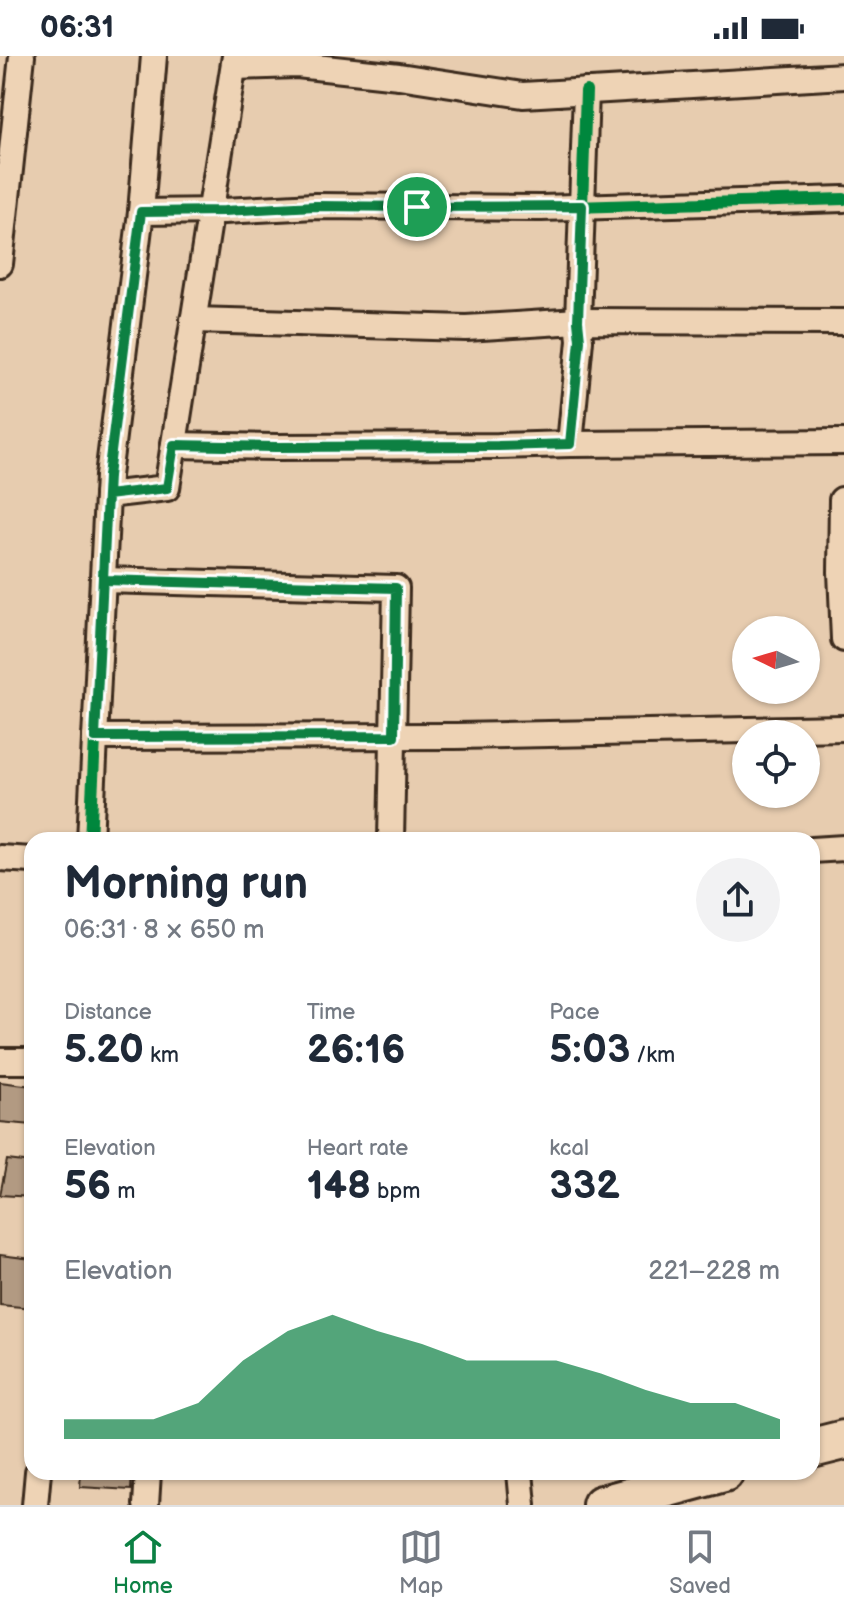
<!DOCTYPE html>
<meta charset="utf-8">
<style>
:root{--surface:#fff;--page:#f2f2f3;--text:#1f2937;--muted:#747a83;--line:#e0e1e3;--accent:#0b8043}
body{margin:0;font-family:"Balsamiq Sans",sans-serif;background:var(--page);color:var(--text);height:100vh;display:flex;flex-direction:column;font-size:30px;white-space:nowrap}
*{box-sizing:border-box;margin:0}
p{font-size:26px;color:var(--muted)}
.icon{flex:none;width:44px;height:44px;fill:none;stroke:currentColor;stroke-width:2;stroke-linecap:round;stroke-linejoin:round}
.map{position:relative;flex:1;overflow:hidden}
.panel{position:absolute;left:24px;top:776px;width:796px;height:648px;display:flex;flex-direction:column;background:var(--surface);border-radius:24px;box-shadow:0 2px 6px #0004}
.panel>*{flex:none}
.needle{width:52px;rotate:275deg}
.tools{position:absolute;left:732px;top:560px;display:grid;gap:16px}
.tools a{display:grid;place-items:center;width:88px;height:88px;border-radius:50%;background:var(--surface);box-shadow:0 2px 6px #0004;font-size:40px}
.pin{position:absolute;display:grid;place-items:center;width:68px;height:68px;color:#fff;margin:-34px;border:4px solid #fff;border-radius:50%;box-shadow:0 2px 8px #0007}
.round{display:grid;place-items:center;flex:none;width:84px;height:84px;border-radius:42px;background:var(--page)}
.headline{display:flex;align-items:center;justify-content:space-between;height:136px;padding:0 40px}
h1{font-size:44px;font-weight:800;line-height:60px}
.metrics{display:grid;grid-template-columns:repeat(3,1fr);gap:12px;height:136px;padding:8px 40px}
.metrics div{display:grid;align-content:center}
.metrics b{font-size:40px;font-weight:800}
.metrics small{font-size:22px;font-weight:400}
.metrics p{font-size:22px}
.chart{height:224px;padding:16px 40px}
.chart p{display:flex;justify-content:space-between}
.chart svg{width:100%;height:144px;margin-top:8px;fill:var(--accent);opacity:.7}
.status{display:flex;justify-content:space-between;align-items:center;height:56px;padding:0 40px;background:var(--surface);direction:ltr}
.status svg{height:22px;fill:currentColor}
.menu{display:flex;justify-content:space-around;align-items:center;height:112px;border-top:2px solid var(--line);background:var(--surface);font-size:22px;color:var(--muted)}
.menu a{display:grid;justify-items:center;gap:4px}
.menu .current{color:var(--accent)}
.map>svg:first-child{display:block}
</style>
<div class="status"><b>06:31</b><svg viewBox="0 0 49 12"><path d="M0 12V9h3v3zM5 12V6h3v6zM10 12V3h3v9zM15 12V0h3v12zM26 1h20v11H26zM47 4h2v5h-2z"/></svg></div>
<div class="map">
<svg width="844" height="1449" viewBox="0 0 844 1449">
<rect width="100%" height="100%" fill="#e7ccaf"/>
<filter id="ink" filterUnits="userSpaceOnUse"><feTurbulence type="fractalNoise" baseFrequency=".0125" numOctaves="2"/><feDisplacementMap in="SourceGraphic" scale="16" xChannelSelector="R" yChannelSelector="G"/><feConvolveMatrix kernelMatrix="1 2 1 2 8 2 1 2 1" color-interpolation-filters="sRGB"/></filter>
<g filter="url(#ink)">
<!-- building -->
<g fill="#b29a82" stroke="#3b2a1e" stroke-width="2">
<path d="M 0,1026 L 32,1030 L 32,1069 L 0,1066 Z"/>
<path d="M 7,1104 L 32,1107 L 32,1141 L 0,1139 Z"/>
<path d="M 0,1199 L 32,1203 L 32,1252 L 0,1249 Z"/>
<path d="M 81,1416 L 132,1416 L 131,1434 L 80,1431 Z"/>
</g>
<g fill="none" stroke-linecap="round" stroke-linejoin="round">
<!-- street casing -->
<g stroke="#3b2a1e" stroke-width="30">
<g id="street">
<path d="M 234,11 L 297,9 L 399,20 L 523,39 L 844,20"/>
<path d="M 141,156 L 154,0"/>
<path d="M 0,208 L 22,0"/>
<path d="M 193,264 L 466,272 L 578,265 L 844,266"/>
<path d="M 570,388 L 844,386"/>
<path d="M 174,389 L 276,391 L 498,390 L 570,388 L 580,284 L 578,265 L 586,35"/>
<path d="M 107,439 L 167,432 L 235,0"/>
<path d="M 842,444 L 841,516 L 844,583"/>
<path d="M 103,524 L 396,532 L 391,784"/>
<path d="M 95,681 L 456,680 L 844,672"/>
<path d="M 90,784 L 108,420 L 141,156 L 224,155 L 315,150 L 541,152 L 844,143"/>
<path d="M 812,794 L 844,792"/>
<path d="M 0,802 L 32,804"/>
<path d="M 0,1005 L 32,1005"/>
<path d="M 520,1416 L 523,1449"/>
<path d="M 35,1449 L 38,1416"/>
<path d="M 146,1449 L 148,1416"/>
</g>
</g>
<!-- primary casing -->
<g stroke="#3b2a1e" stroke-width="44">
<g id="primary">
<path d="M 812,1392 L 844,1384"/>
<path d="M 602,1449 L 724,1416"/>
</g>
</g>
<!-- street -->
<use href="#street" stroke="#eed3b5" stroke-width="24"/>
<!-- primary -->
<use href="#primary" stroke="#eed3b5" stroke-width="38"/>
<!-- cycleway casing -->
<g stroke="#eed3b5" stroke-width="17">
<g id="cycleway">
<path d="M 174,389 L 276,391 L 498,390 L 570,388 L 580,284 L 578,265 L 586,35"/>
<path d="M 90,784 L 108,420 L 141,156 L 224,155 L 315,150 L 541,152 L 844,143"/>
</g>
</g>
<!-- cycleway -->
<use href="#cycleway" stroke="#00873e" stroke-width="12"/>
</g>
</g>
<g fill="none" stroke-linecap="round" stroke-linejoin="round" filter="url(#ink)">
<!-- route casing -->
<g stroke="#fff" stroke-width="16">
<path id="route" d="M 417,151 L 315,150 L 224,155 L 141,156 L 108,420 L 95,681 L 394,680 L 396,532 L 103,524 L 107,439 L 167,432 L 174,389 L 276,391 L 498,390 L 570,388 L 580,284 L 578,265 L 582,150 L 417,151"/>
</g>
<!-- route -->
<use href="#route" stroke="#0b8043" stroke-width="10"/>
</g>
</svg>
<div class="tools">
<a><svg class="needle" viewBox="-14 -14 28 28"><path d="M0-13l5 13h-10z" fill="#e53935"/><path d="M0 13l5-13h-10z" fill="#747a83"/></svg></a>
<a><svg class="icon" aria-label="locate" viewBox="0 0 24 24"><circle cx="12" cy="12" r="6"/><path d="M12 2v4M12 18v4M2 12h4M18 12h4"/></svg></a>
</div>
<div class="pin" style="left:417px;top:151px;background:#1e9e55"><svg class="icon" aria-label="arrive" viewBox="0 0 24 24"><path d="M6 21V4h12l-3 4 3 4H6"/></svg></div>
<section class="panel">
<div class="headline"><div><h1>Morning run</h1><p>06:31 · 8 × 650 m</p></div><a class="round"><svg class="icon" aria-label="share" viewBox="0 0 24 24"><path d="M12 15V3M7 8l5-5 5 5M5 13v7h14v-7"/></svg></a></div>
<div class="metrics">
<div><p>Distance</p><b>5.20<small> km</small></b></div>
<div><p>Time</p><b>26:16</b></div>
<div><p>Pace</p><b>5:03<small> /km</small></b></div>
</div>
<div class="metrics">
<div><p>Elevation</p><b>56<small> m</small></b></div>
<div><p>Heart rate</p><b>148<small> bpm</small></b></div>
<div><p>kcal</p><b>332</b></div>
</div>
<div class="chart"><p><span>Elevation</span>221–228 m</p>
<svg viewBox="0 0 160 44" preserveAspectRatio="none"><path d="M0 44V38L10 38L20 38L30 33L40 20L50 11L60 6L70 11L80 15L90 20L100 20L110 20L120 24L130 29L140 33L150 33L160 38V44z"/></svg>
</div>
</section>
</div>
<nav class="menu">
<a class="current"><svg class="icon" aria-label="home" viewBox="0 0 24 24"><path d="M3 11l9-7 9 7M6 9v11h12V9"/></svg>Home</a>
<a><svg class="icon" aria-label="map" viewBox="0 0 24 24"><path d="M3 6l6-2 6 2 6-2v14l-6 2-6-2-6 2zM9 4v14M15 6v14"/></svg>Map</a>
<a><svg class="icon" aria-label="saved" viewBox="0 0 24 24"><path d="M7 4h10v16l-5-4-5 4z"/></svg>Saved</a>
</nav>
